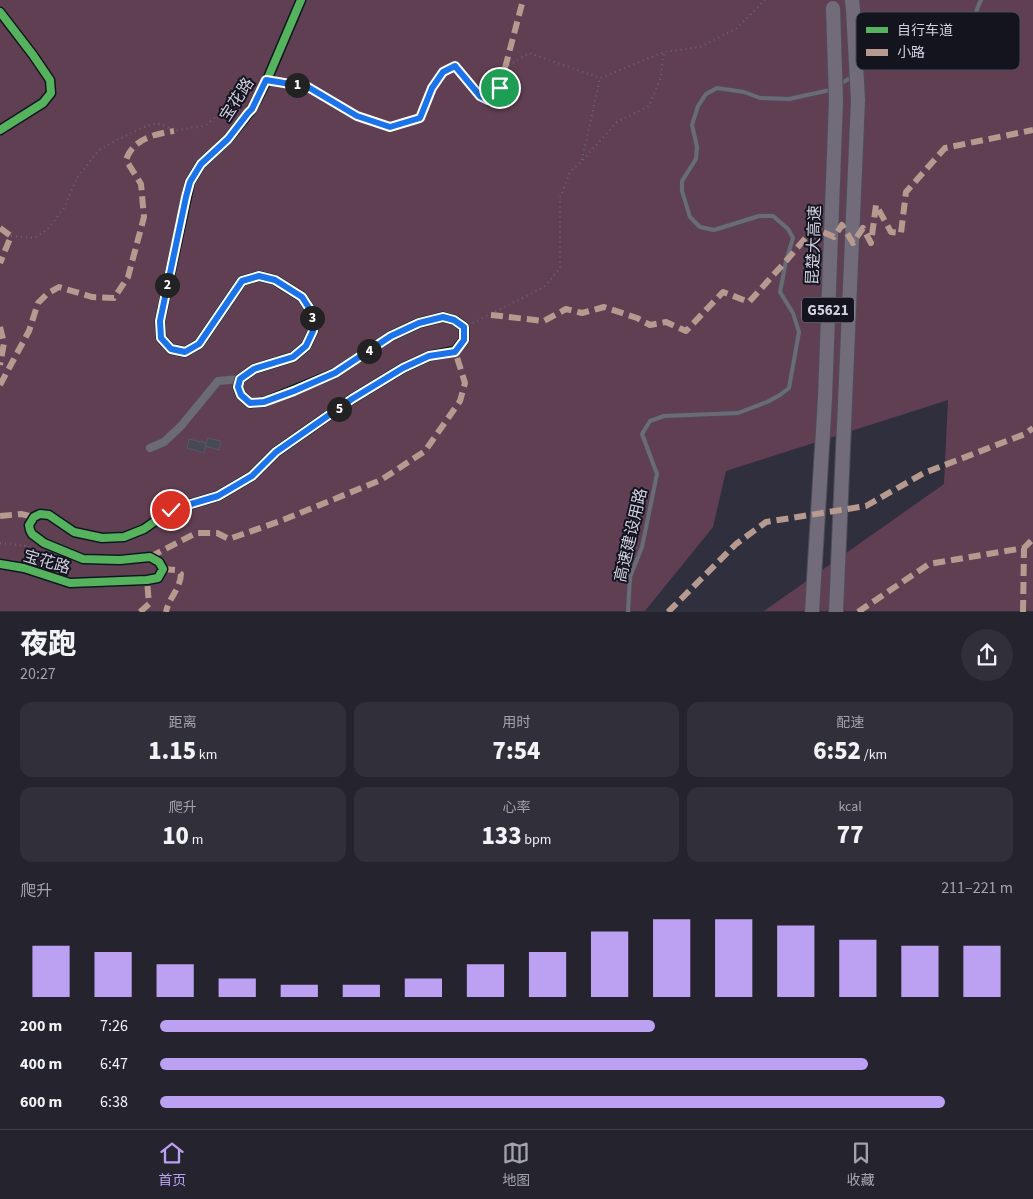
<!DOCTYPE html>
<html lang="zh">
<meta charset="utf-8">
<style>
:root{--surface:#24232e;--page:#302f3a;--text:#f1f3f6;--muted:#a3a4aa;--line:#41404a;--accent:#bca0f2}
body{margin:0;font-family:"Source Sans 3","Noto Sans SC",sans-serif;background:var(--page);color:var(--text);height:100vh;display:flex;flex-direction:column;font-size:19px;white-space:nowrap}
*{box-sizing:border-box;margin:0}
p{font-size:16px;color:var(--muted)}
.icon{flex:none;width:28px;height:28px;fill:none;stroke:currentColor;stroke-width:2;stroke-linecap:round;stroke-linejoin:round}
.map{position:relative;height:612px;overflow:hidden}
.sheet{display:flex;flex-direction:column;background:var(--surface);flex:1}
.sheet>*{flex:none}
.pin{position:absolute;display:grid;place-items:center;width:42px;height:42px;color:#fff;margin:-21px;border:2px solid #fff;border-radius:50%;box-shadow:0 1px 5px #0007}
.km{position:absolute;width:25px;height:25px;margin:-12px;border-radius:50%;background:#222;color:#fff;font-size:14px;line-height:25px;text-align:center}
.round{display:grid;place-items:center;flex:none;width:52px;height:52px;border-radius:26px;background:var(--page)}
.head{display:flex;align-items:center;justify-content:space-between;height:85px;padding:0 20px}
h1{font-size:28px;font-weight:800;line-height:38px}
.stats{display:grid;grid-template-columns:repeat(3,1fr);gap:8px;height:85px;padding:5px 20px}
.stats div{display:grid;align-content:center;border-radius:12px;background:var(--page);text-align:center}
.stats b{font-size:25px;font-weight:800}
.stats small{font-size:14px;font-weight:400}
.stats p{font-size:14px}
.chart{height:140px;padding:10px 20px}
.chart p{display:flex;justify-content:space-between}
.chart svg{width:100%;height:90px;margin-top:5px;stroke:var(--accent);stroke-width:6}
ul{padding:0 20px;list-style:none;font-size:16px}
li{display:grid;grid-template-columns:80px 60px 1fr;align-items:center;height:38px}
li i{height:12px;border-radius:6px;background:var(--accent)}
.tabs{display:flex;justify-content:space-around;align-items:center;height:70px;border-top:1px solid var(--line);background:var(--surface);font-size:14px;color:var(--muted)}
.tabs a{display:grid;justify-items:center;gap:2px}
.tabs .selected{color:var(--accent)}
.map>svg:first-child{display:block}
</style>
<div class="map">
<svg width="1033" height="612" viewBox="0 0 1033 612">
<rect width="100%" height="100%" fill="#302f3d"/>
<!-- green -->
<path fill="#613f53" d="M 0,0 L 1033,0 L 1033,611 L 764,611 L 944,484 L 948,400 L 726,471 L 713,527 L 645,611 L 0,611 Z"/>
<!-- building -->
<g fill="#474a55" stroke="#555864">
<path d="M 208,438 L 221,441 L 219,450 L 205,446 Z"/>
<path d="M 189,439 L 206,443 L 204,453 L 187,448 Z"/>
</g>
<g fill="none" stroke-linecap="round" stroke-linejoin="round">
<!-- service casing -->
<g stroke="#4d4d59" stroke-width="5.5">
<g id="service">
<path d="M 860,69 C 868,58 882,36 895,32 C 916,27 943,48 963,34 C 974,27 975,11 981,0"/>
<path d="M 838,85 L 854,76"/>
<path d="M 628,612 L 630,577 L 642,547 L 657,474 L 642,434 L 650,421 L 664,416 L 738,413 L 767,402 L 780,395 L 789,388 L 799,332 L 793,313 L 780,292 L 786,261 L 793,238 L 788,229 L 773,216 L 759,216 L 714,230 L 700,227 L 690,217 L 682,191 L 682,181 L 696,159 L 697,147 L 692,125 L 698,106 L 706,94 L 717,88 L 744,92 L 760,98 L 789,99 L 830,90 L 832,88"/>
</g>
</g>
<!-- minor casing -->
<g stroke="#4d4d59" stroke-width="9">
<path id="minor" d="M 150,448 L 164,442 L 181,426 L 218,381 L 240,379"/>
</g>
<!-- secondary casing -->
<g stroke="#4d4d59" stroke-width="12">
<path id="secondary" d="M 0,564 L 24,568 L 70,583 L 147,580 L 158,578 L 163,569 L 159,562 L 150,557 L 120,560 L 83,559 L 44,543 L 32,534 L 30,530 L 29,525 L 34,517 L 40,514 L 49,515 L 74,532 L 102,538 L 124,537 L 144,529 L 171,510 L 218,496 L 252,476 L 276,452 L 352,399 L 403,368 L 429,356 L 455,351 L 464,340 L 464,327 L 454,320 L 443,317 L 419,323 L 391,336 L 335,373 L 264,402 L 250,403 L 241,395 L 238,387 L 240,379 L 254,369 L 293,357 L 306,346 L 313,331 L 311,311 L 302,297 L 275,280 L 259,276 L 242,281 L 199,344 L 185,352 L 171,349 L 161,338 L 160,321 L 190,182 L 201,164 L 228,139 L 252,109 L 267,80 L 301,0"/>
</g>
<!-- motorway casing -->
<g stroke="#4d4d59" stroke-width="16">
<path id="motorway" d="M 852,0 L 853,10"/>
</g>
<!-- path -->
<g stroke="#666671" stroke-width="2" stroke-dasharray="1 4" stroke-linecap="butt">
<path d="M 276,82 L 308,87 L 357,115 L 390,127 L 419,118 L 432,88 L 443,72 L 455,66 L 480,96 L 488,100 L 500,88 L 505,68 L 529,53 L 600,78"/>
<path d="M 582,160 L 600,78 L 664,52"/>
<path d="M 11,236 L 34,238 L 48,229 L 64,208 L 77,178 L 99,150 L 121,138 L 144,127 L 154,124 L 161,124 L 174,131 L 206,125 L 227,108 L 238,107 L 240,108"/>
<path d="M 473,323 L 544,287 L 560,268 L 560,198 L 570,172 L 582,161 L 617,122 L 649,106 L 660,80 L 664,52 L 700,47 L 737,28 L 765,0"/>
<path d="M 0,543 L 25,546 L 27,542"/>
</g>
<!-- service -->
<use href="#service" stroke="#6b6a75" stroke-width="4"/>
<!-- minor -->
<use href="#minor" stroke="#6b6a75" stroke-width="8"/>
<!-- secondary -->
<use href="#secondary" stroke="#706d7a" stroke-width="10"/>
<!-- motorway -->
<use href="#motorway" stroke="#716b7a" stroke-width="14"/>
<!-- motorway-bridge casing -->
<g stroke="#4d4d59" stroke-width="16" stroke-linecap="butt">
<g id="motorway-bridge">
<path d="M 812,612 L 825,398 L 836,100 L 833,8"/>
<path d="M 836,612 L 858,100 L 853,10"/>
</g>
</g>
<!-- motorway-bridge -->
<use href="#motorway-bridge" stroke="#716b7a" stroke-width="14"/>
<!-- quiet -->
<g stroke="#b69a8f" stroke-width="6" stroke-dasharray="12 6" stroke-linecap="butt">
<path d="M 505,68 L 523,0"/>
<path d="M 0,228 L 11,236 L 0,263"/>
<path d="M 491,315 L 544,321 L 566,309 L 582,313 L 604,307 L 637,318 L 650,325 L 666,322 L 686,331 L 723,292 L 749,302 L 786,261 L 814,228 L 834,237 L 842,225 L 853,243 L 863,228 L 871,243 L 876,205 L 891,232 L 901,233 L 906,192 L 945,148 L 1033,130"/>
<path d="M 0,327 L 4,343 L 0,365"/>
<path d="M 0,385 L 29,331 L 38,303 L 47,294 L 59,287 L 92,297 L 114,298 L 128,277 L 144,217 L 141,184 L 126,160 C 133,139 154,134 174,131"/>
<path d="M 0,516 L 21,514 L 34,517"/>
<path d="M 150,557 L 196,533 L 217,533 L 229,539 L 283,520 L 381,480 L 425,451 L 460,401 L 465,383 L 455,351"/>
<path d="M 163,569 L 176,570 L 181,574 C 180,590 169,597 166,612"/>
<path d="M 140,612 L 149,604 L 147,580"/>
<path d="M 668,612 L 736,544 L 766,522 L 866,506 L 924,473 L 1025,434 L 1033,428"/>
<path d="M 858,612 L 929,564 L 1024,548 L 1033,539"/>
<path d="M 1023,612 L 1024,548"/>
</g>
<!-- cycleway casing -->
<g stroke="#14141f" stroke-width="11">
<g id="cycleway">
<path d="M 0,12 L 33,55 L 50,80 L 51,93 L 43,103 L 0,130"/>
<path d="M 0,564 L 24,568 L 70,583 L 147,580 L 158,578 L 163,569 L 159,562 L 150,557 L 120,560 L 83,559 L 44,543 L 32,534 L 30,530 L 29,525 L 34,517 L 40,514 L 49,515 L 74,532 L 102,538 L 124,537 L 144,529 L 171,510 L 218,496 L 252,476 L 276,452 L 352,399 L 403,368 L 429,356 L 455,351 L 464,340 L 464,327 L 454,320 L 443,317 L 419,323 L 391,336 L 335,373 L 264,402 L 250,403 L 241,395 L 238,387 L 240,379 L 254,369 L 293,357 L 306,346 L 313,331 L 311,311 L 302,297 L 275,280 L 259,276 L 242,281 L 199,344 L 185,352 L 171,349 L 161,338 L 160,321 L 190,182 L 201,164 L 228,139 L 252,109 L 267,80 L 301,0"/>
</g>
</g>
<!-- cycleway -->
<use href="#cycleway" stroke="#56b35d" stroke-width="8"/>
</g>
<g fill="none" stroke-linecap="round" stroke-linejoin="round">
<!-- route casing -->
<g stroke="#fff" stroke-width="10">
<path id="route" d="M 171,510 L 218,496 L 252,476 L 276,452 L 352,399 L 403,368 L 429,356 L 455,352 L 464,340 L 464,327 L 454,320 L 443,317 L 419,323 L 391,336 L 335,373 L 294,391 L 264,402 L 250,403 L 241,395 L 238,387 L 240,379 L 254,369 L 293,357 L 306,346 L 313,331 L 311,311 L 302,297 L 275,280 L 259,276 L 242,281 L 199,344 L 185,352 L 171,349 L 161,338 L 160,321 L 186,197 L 190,182 L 201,164 L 228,139 L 248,113 L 252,109 L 266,80 L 308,87 L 357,116 L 390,127 L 420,118 L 432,88 L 443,72 L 455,66 L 480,96 L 488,100 L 500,88"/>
</g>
<!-- route -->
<use href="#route" stroke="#1a73e8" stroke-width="6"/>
</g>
<g text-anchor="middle" stroke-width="4" stroke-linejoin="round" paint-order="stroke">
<!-- shield labels -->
<rect fill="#14141f" stroke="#9898a7" stroke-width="1" x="802" y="297.5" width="52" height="25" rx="4"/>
<g font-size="15" font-weight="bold" fill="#d0d0e1">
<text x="828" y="315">G5621</text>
</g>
<!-- street labels -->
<g font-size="16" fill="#d0d0e1" stroke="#14141f">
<text transform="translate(236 99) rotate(-57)" y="6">宝花路</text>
<text transform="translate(813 245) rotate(-88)" y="6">昆楚大高速</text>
<text transform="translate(630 535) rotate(-77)" y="6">高速建设用路</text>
<text transform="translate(47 561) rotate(16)" y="6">宝花路</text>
</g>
</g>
<!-- legend -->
<rect x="856" y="12" width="164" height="58" rx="8" fill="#14141f" stroke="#4c4c59" stroke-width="1"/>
<rect x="866" y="27" width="22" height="6" fill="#56b35d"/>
<rect x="866" y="49" width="22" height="7" fill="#b69a8f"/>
<g font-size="14" fill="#d0d0e1">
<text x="897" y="35">自行车道</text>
<text x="897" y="57">小路</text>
</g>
</svg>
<div class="pin" style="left:500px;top:88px;background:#1e9e55"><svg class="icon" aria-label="arrive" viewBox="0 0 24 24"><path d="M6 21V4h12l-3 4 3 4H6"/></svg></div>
<div class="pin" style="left:171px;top:510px;background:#d93025"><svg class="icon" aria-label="check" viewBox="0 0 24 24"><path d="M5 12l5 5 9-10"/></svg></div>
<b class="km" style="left:297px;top:85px">1</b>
<b class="km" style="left:167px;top:285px">2</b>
<b class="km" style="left:312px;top:318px">3</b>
<b class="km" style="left:369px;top:351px">4</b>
<b class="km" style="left:339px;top:409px">5</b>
</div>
<section class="sheet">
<div class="head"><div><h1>夜跑</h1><p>20:27</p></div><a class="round"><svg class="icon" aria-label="share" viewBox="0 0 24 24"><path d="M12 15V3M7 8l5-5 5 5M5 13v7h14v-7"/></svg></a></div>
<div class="stats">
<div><p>距离</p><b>1.15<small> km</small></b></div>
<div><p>用时</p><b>7:54</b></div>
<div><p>配速</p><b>6:52<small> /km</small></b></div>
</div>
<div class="stats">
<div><p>爬升</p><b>10<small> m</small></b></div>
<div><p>心率</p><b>133<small> bpm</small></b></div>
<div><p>kcal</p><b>77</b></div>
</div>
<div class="chart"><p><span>爬升</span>211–221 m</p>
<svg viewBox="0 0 160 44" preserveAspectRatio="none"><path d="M5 44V19M15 44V22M25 44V28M35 44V35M45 44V38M55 44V38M65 44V35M75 44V28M85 44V22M95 44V12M105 44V6M115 44V6M125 44V9M135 44V16M145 44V19M155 44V19"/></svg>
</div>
<ul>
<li><b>200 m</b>7:26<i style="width:58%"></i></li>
<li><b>400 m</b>6:47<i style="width:83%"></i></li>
<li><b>600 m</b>6:38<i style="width:92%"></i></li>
</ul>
</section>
<nav class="tabs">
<a class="selected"><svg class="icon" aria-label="home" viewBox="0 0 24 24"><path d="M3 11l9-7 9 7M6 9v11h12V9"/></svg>首页</a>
<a><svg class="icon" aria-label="map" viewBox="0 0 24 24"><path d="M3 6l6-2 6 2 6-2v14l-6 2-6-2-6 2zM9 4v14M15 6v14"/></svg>地图</a>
<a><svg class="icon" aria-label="saved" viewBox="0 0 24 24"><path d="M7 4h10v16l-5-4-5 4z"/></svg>收藏</a>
</nav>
